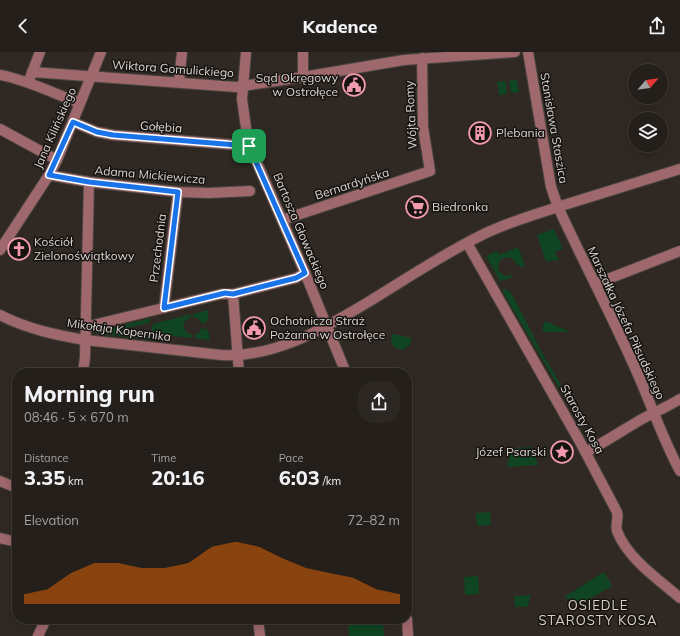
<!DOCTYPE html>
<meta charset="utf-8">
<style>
:root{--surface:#241f1a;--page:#2c2723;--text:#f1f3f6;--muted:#a3a2a2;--line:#413d39;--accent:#b45309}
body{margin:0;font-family:Mulish,sans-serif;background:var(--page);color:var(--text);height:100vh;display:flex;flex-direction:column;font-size:15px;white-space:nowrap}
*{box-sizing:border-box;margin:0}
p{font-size:13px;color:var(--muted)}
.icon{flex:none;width:22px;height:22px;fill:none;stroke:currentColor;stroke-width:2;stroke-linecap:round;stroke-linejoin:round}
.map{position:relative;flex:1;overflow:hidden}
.sheet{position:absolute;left:12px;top:316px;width:400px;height:256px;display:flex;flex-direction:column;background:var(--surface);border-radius:16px;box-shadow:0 2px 10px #0003,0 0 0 1px var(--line)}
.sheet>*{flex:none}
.needle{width:26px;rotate:62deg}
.buttons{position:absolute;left:628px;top:12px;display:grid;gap:8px}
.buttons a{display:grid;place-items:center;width:40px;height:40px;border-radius:50%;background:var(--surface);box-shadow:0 2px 10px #0003,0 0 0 1px var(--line);font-size:20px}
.pin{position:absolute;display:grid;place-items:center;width:34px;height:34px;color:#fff;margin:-17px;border-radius:8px;box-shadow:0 2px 6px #0006}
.round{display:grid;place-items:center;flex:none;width:42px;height:42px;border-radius:16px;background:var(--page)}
.overview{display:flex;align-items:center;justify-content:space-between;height:68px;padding:0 12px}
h1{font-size:22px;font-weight:800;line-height:30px}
.figures{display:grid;grid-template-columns:repeat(3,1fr);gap:6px;height:68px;padding:4px 12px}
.figures div{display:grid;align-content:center}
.figures b{font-size:20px;font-weight:800}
.figures small{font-size:11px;font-weight:400}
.figures p{font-size:11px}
.chart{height:112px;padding:8px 12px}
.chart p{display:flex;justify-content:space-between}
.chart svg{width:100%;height:72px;margin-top:4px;fill:var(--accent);opacity:.7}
header{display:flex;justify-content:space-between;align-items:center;height:52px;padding:0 12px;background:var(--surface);font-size:18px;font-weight:800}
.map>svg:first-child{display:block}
</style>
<header><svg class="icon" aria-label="back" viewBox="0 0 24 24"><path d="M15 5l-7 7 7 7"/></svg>Kadence<svg class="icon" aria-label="share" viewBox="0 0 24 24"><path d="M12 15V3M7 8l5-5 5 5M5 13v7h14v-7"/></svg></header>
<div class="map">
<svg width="680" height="584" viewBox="0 0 680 584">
<rect width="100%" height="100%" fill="#302923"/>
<!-- green -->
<g fill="#0f4522">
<path d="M 511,28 L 517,28 L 519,40 L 511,41 L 509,30 Z"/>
<path d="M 504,29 L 506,31 L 507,42 L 499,43 L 497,30 Z"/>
<path d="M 554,177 L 563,197 L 555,200 L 559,209 L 555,208 L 546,210 L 537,183 Z"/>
<path d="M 518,195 L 525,214 L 523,215 L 517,213 C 515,207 510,204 503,206 L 498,212 L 499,220 L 506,224 L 513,222 L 511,225 L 511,226 L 500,229 L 486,204 L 497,199 L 499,203 Z"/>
<path d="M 503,236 L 509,239 L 513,244 L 541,299 L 567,343 L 566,345 L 565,346 L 503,240 Z"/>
<path d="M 208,258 L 208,267 L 205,271 L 201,271 L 198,266 L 193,265 L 193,262 Z"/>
<path d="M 191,262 L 191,265 L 185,269 L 183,274 L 186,280 L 192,283 L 192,286 L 154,282 L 151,279 L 153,272 Z"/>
<path d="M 151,266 L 149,271 L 127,276 L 126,279 L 128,281 L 152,284 L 152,288 L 93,281 Z"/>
<path d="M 545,269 L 571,280 L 544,280 L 542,278 Z"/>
<path d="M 201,276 L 208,278 L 210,288 L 195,286 L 194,283 L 200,280 Z"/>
<path d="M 392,282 L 412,286 L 410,293 L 403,298 L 395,296 L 391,290 Z"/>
<path d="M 532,395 L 538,413 L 507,415 L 512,396 Z"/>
<path d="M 490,460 L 491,473 L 477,474 L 476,461 Z"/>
<path d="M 604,520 L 612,534 L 581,552 L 564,545 Z"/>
<path d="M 478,524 L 479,542 L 465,543 L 464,525 Z"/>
<path d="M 531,543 L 527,555 L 515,555 L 514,544 Z"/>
<path d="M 348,567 L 383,567 L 384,584 L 349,584 Z"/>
</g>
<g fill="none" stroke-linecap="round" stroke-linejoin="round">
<!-- minor casing -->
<g stroke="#4b453f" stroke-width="12">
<g id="minor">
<path d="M 246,0 L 242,47 L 248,90 L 305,221 L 346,321"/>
<path d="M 303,0 L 303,25"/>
<path d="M 528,0 L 551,135 L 558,155 C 583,209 611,262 635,316 C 651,351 662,386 680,419"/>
<path d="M 32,20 L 236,35 L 303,25 L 404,8 L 515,0"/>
<path d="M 0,23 C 28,28 54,42 80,51"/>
<path d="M 30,26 L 40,0"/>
<path d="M 179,30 L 182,0"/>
<path d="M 73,70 L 97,80 L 113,83 L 249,94"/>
<path d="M 0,77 L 57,108"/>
<path d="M 49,123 L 89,130 L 178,140 L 209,141 L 250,139"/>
<path d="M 282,168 L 430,119 L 423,75 L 422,6"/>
<path d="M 467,191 L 579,388 L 617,460 C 619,467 615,472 617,479 C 628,507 658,527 680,546"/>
<path d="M 0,198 L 49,123 L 57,108 L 101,0"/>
<path d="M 595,232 L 680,199"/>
<path d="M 233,242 L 239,321"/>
<path d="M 164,256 L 178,140"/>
<path d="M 0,263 C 27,277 56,283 85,288 L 221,303 C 276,306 325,276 370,249 C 406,227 443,202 482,183 C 508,170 537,162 564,153 C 603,141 641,129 680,117"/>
<path d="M 85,275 L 221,242 L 233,242 L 296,226 L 305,221"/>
<path d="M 83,321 L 85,305 L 89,130"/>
<path d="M 586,400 C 605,390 623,378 642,367 C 655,360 667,355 680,347"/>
<path d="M 0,429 L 17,436"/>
<path d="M 0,486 L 17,490"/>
<path d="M 258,567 L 260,584"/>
<path d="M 407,567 L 408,584"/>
<path d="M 38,584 L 46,567"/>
</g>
</g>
<!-- minor -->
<use href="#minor" stroke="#9f686d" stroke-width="10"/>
</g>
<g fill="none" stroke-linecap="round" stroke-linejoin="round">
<!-- route casing -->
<g stroke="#fff" stroke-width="8">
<path id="route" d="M 73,70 L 97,80 L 113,83 L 249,94 L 305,221 L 296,226 L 233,242 L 225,241 L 164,256 L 178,140 L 89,130 L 49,123 Z"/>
</g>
<!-- route -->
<use href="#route" stroke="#1a73e8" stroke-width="5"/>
</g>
<!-- icons -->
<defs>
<g id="civic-ring" transform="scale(1.15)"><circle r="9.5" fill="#161310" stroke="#f29aae" stroke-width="1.5"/><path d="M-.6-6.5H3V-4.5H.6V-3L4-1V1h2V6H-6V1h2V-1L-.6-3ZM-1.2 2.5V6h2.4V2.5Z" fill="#f29aae"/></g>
<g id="building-ring" transform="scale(1.15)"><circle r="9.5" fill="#161310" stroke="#f29aae" stroke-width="1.5"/><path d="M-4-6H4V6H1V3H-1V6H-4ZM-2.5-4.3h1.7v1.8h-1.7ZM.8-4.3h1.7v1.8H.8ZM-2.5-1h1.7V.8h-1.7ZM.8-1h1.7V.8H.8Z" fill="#f29aae"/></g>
<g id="supermarket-ring" transform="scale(1.15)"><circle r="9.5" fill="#161310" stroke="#f29aae" stroke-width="1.5"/><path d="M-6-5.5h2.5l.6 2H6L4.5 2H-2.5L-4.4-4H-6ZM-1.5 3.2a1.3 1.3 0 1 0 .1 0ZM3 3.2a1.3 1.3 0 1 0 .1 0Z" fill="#f29aae"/></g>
<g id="church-ring" transform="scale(1.15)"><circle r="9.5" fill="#161310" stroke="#f29aae" stroke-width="1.5"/><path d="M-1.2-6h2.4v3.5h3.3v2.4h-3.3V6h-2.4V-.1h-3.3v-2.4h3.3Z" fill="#f29aae"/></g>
<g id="sight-ring" transform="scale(1.15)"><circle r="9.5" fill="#161310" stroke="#f29aae" stroke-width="1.5"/><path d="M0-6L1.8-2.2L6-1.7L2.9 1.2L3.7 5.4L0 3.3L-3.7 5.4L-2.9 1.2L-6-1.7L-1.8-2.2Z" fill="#f29aae"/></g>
</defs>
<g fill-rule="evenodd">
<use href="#civic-ring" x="354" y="33"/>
<use href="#building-ring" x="480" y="81"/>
<use href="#supermarket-ring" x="417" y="155"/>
<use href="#church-ring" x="19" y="197"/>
<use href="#civic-ring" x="254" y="276"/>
<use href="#sight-ring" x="562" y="400"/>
</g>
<g text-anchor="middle" stroke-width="3" stroke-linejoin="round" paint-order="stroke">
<!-- street labels -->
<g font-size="12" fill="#dad5d2" stroke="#161310">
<text transform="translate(173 17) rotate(4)" y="4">Wiktora Gomulickiego</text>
<text transform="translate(411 63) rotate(-93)" y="4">Wójta Romy</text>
<text transform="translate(161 75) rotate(4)" y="4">Gołębia</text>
<text transform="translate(55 76) rotate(-66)" y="4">Jana Kilińskiego</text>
<text transform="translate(554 76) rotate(80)" y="4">Stanisława Staszica</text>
<text transform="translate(150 123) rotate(5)" y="4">Adama Mickiewicza</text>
<text transform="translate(352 132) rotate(-18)" y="4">Bernardyńska</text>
<text transform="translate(301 179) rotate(67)" y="4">Bartosza Głowackiego</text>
<text transform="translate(158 196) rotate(-83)" y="4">Przechodnia</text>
<text transform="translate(626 271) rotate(65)" y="4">Marszałka Józefa Piłsudskiego</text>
<text transform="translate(119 278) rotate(8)" y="4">Mikołaja Kopernika</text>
<text transform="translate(582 367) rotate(61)" y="4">Starosty Kosa</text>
</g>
<!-- poi labels -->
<g font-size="12" fill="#dad5d2" stroke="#161310" text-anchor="start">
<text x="338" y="30" text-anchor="end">Sąd Okręgowy<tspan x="338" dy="14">w Ostrołęce</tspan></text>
<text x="496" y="85">Plebania</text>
<text x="432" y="159">Biedronka</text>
<text x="34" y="194">Kościół<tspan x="34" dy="14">Zielonoświątkowy</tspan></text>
<text x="270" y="273">Ochotnicza Straż<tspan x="270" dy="14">Pożarna w Ostrołęce</tspan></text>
<text x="546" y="404" text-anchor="end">Józef Psarski</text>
</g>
<!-- neighbourhood labels -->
<g font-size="13" letter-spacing="1" fill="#dad1c9" stroke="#161310">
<text x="598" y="558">OSIEDLE<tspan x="598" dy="15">STAROSTY KOSA</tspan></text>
</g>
</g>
</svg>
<div class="buttons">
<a><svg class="needle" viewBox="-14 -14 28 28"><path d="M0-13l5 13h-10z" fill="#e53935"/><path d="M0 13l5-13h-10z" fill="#a3a2a2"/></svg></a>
<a><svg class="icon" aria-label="layers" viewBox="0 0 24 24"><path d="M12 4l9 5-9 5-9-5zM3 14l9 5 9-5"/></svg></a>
</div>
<div class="pin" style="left:249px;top:94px;background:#1e9e55"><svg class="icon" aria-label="arrive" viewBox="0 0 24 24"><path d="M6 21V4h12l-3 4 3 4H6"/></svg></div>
<section class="sheet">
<div class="overview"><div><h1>Morning run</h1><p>08:46 · 5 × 670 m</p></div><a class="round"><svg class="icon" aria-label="share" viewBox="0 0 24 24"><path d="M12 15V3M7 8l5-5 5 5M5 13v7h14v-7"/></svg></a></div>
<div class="figures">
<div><p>Distance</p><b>3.35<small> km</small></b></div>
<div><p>Time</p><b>20:16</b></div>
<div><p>Pace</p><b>6:03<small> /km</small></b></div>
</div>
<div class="chart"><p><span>Elevation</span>72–82 m</p>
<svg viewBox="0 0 160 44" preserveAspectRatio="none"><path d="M0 44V38L10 35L20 25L30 19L40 19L50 22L60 22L70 19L80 9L90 6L100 9L110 16L120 22L130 25L140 28L150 35L160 38V44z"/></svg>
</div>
</section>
</div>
